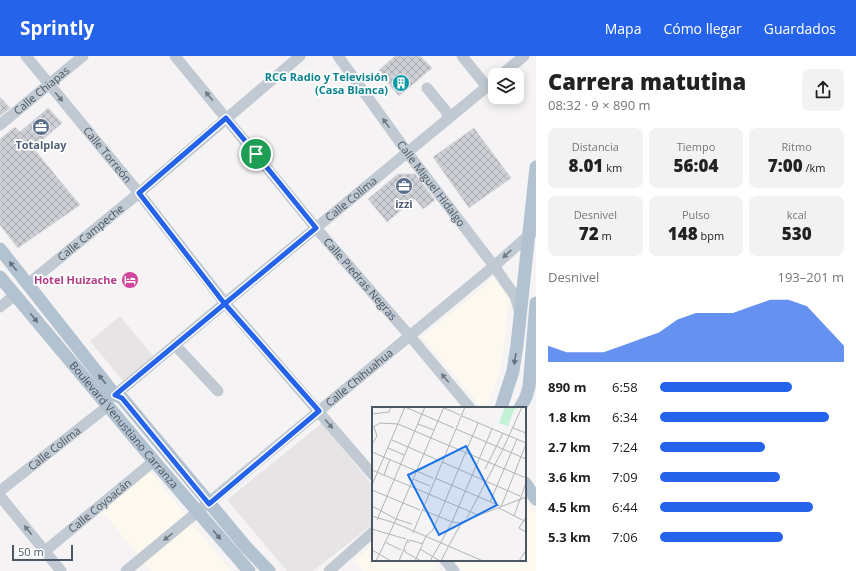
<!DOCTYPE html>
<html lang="es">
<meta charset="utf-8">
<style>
:root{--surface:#fff;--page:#f2f2f2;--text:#222;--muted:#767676;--accent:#2563eb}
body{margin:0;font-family:"Open Sans",sans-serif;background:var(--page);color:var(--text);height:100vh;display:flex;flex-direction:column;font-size:15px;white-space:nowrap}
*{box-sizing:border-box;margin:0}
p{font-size:13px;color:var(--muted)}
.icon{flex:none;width:22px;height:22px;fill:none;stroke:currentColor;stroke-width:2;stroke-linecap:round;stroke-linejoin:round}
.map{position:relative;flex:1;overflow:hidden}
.details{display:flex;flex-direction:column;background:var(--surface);width:320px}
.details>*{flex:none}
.tools{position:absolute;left:488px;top:12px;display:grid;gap:8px}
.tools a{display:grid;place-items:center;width:36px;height:36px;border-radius:8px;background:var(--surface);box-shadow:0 2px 10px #0003;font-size:20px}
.scale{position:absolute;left:12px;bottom:10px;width:61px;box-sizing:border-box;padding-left:4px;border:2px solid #4a5661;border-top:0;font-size:11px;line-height:14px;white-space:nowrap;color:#4a5661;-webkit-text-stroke:3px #fff;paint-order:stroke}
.pin{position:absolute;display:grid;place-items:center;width:34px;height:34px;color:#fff;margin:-17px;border:2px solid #fff;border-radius:50%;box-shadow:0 1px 4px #0007}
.round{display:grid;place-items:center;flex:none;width:42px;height:42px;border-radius:8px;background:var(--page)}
.head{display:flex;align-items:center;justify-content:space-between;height:68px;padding:0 12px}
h1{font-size:22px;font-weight:800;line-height:30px}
.figures{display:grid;grid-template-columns:repeat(3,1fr);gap:6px;height:68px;padding:4px 12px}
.figures div{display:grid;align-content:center;border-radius:8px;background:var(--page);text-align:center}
.figures b{font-size:17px;font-weight:800}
.figures small{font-size:11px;font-weight:400}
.figures p{font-size:11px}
.chart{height:112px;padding:8px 12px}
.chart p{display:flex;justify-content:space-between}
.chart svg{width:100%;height:72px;margin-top:4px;fill:var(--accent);opacity:.7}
ul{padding:0 12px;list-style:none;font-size:13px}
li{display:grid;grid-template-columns:64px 48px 1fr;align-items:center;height:30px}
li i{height:10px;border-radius:5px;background:var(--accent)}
header{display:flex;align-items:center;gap:24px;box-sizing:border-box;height:56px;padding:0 20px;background:var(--accent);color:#fff}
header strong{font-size:19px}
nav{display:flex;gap:22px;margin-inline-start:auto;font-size:14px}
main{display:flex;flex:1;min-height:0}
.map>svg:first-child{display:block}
</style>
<header>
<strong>Sprintly</strong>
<nav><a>Mapa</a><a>Cómo llegar</a><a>Guardados</a></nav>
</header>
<main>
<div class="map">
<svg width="536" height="515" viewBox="0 0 536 515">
<defs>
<pattern id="building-cross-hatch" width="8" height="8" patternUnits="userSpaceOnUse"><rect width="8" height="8" fill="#cdcfd5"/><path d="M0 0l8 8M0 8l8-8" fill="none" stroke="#a8abb0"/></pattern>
</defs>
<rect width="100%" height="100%" fill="#f5f3f3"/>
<!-- commercial -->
<g fill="#fdf9ef">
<path d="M 494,222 L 509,244 L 504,291 L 499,319 L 489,345 L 484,352 L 482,352 L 422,281 Z"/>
<path d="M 145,409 L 231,515 L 151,515 L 98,450 Z"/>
<path d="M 525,442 L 536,457 L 536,515 L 463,515 L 453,504 L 525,504 Z"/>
<path d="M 373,488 L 373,504 L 432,504 L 441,514 L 363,515 L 354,505 Z"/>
</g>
<!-- education -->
<g fill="#e6e4e5">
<path d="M 120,260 L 153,300 L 123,325 L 90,285 Z"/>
<path d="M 322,367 L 373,430 L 373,468 L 313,515 L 287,515 L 227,444 Z"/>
</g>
<!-- building -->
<g fill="url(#building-cross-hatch)" stroke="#d7d9de">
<path d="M 395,0 L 420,0 L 432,12 L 399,40 L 378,15 Z"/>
<path d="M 0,41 L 10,52 L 0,60 Z"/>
<path d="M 48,52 L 62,67 L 33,92 L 80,149 L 18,192 L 0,169 L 0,83 L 15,71 L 20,76 Z"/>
<path d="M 474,72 L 511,122 L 469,152 L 433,101 Z"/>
<path d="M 398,118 L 415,118 L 435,144 L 423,153 L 415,143 L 387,166 L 368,143 Z"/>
</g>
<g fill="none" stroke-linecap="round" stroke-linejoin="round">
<!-- minor -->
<g stroke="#c1cad2" stroke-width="11">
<path id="s1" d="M 26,0 L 139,137 L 225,247 L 373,419"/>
<path id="s2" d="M 175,0 L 316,172 L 409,279 L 470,352"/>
<path id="s3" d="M 338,0 L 407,96 L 494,210 L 515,240 L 520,257"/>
<path d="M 462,0 L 487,31"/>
<path d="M 501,19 L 524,0"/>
<path d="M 427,32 L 446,55 L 448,63"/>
<path id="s4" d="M 0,69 L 83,0"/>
<path id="s5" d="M 28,228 L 139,137 L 300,0"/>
<path d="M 0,251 L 15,239"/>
<path d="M 175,289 L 218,335"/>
<path id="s6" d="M 115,339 L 225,247 L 495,24"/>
<path id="s7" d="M 0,435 L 108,350"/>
<path d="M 0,440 L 61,515"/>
<path id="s8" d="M 45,495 L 154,405"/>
<path d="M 445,504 L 454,515"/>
<path id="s9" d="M 126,515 L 494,210 L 536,173"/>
<path d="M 329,515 L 373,476"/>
</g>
<!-- major -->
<g stroke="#b3c2d1" stroke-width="13">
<path d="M 0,193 L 115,339 L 122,342 L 246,491 L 269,515"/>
<path id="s10" d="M 0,221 L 154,405 L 249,515"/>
<path d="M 501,352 L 513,315 L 517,289 L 536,111"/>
<path d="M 520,352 L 526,341 L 529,331 L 536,247"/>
<path d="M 525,427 L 536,443"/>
</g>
</g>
<!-- one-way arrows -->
<defs><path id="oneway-solid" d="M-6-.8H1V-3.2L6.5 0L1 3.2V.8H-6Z"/></defs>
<g fill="#6e7983">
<use href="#oneway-solid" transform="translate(209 40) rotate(-130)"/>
<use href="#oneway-solid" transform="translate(59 41) rotate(50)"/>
<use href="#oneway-solid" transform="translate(386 67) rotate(-126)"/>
<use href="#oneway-solid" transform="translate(507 198) rotate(137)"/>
<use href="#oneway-solid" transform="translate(445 322) rotate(-130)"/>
<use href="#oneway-solid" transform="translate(329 368) rotate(50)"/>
<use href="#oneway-solid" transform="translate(28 474) rotate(-129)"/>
<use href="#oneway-solid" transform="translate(168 481) rotate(141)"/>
</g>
<g fill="#64717d">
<use href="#oneway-solid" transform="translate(13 210) rotate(-129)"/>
<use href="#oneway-solid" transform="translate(34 262) rotate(51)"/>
<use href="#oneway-solid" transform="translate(515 303) rotate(99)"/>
<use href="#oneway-solid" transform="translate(102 323) rotate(-128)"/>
<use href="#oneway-solid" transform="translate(217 479) rotate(49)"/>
</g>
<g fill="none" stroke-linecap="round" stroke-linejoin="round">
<!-- route casing -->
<g stroke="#fff" stroke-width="8">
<path id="route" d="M 256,98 L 226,62 L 139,137 L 224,247 L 319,355 L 209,448 L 122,342 L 115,339 L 316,172 L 256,98"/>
</g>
<!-- route -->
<use href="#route" stroke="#2563eb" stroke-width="5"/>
</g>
<!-- icons -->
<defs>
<g id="building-disc" transform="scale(0.9)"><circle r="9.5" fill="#0f9aa8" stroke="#fff"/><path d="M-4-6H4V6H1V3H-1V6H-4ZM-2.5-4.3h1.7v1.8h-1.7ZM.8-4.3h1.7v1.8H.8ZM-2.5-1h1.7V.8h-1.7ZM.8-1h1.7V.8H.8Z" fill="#fff"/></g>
<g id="office-disc" transform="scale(0.9)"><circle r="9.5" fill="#5c6f8a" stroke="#fff"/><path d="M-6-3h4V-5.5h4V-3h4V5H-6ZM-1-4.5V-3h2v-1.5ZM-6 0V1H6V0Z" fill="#fff"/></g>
<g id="hotel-disc" transform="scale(0.9)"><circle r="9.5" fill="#d1479c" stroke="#fff"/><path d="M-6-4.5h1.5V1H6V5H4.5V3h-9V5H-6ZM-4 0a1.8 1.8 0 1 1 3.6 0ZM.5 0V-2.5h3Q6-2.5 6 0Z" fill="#fff"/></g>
</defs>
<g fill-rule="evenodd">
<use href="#building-disc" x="401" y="27"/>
<use href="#office-disc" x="41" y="71"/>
<use href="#office-disc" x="404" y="130"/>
<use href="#hotel-disc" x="130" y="224"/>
</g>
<g text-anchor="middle" stroke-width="3.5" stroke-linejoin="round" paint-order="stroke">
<!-- culture labels -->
<g font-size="11" font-weight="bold" fill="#0d838f" stroke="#fff" text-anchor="end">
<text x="388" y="25">RCG Radio y Televisión<tspan x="388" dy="13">(Casa Blanca)</tspan></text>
</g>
<!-- street labels -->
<g font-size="11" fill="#4a5661" stroke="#fff">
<text dy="4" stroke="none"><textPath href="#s4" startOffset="54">Calle Chiapas</textPath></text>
<text dy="4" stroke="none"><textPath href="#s1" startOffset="128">Calle Torreón</textPath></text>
<text dy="4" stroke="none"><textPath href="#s3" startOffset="158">Calle Miguel Hidalgo</textPath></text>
<text dy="4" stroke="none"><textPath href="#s6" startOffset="307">Calle Colima</textPath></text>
<text dy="4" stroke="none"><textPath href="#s5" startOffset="81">Calle Campeche</textPath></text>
<text dy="4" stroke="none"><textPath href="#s2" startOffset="290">Calle Piedras Negras</textPath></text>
<text dy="4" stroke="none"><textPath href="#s9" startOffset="303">Calle Chihuahua</textPath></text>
<text dy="4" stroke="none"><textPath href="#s10" startOffset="193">Boulevard Venustiano Carranza</textPath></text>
<text dy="4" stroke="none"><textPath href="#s7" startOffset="69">Calle Colima</textPath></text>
<text dy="4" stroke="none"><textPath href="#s8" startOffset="71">Calle Coyoacán</textPath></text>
</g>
<!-- service labels -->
<g font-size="11" font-weight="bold" fill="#4e5e75" stroke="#fff">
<text x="41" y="93">Totalplay</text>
<text x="404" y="152">izzi</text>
</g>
<!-- hotel labels -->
<g font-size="11" font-weight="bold" fill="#b23c85" stroke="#fff" text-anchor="end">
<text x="117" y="228">Hotel Huizache</text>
</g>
</g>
<!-- overview -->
<g transform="translate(372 351)">
<rect width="154" height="154" fill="#f5f3f3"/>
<path d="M 133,0 L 148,0 L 142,3 L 136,19 L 127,16 Z" fill="#c3f1d5"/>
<path fill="none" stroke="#b1b4b9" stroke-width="1" d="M 33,0 L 82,21M 70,0 L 88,8M 0,7 L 17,5 L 19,0M 90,9 L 154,36M 46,17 L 62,23M 0,21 L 8,16 L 26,17 L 154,71M 141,21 L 154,26M 84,22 L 154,52M 20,33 L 68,54M 0,37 L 5,29 L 2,20M 16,41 L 32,48M 0,45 L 61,71M 70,55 L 148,89M 113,62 L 131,26M 0,63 L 106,108M 12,68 L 18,52M 63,71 L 128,99M 41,72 L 58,79M 0,78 L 33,0M 0,83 L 48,103M 118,95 L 145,32M 0,99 L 24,112 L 72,0M 129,100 L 154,37M 127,101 L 154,115M 51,103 L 80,115 L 120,22M 0,109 L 23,116 L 111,154M 142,109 L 154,76M 154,110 L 147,121 L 154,125M 95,111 L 131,42 L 150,0M 5,113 L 53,0M 80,115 L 87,116 L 154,90M 22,117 L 24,112 L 40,117M 0,122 L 34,132M 41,126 L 93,0M 13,135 L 29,143M 36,136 L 38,133 L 51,137M 68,137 L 80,115M 76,140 L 90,115M 33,142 L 33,145 L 49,154M 48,142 L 68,154M 0,143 L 19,154M 4,154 L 22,117M 27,154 L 36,132M 43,154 L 54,129 L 61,123 L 106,16M 58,154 L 68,137M 69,154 L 76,140M 147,154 L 154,143"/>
<path fill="#1a73e8" fill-opacity="0.15" stroke="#1a73e8" stroke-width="2" d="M 94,39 L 125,98 L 67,128 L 36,68 Z"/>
<rect width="154" height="154" fill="none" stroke="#4a5661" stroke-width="2"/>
</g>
</svg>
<div class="tools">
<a><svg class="icon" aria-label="layers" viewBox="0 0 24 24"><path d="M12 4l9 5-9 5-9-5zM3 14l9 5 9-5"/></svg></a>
</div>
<div class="scale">50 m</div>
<div class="pin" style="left:256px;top:98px;background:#1e9e55"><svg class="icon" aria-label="arrive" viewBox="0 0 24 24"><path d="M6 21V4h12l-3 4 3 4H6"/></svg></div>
</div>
<section class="details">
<div class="head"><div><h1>Carrera matutina</h1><p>08:32 · 9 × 890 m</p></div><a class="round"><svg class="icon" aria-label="share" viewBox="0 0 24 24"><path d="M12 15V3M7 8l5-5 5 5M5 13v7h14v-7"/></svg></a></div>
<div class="figures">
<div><p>Distancia</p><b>8.01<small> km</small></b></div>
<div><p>Tiempo</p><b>56:04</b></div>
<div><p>Ritmo</p><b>7:00<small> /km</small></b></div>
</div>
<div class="figures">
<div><p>Desnivel</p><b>72<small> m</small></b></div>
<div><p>Pulso</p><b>148<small> bpm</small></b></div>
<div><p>kcal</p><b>530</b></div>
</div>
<div class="chart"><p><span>Desnivel</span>193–201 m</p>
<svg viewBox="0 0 160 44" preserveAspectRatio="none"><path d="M0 44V34L10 38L20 38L30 38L40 34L50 30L60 26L70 18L80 14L90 14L100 14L110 10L120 6L130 6L140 10L150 22L160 34V44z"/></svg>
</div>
<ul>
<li><b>890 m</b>6:58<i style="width:72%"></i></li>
<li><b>1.8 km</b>6:34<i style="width:92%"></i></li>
<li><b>2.7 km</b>7:24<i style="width:57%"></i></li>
<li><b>3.6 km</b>7:09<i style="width:65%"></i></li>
<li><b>4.5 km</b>6:44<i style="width:83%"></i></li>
<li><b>5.3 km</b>7:06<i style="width:67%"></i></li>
</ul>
</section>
</main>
